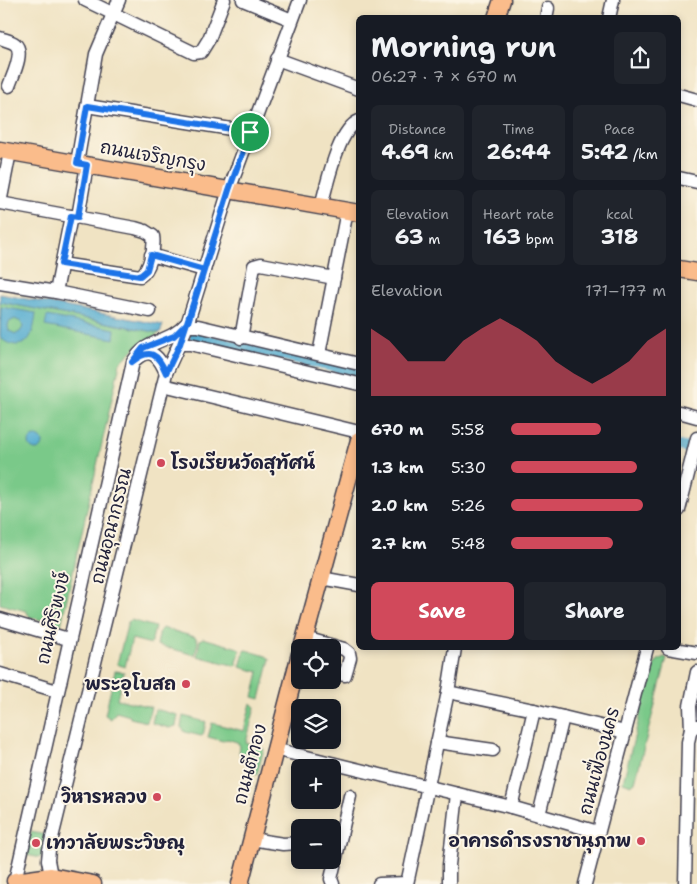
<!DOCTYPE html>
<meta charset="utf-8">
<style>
:root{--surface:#171b24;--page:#20242c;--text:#f1f3f6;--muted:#9ea1a6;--accent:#d1495b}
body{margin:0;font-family:"Shantell Sans","Playpen Sans Thai",sans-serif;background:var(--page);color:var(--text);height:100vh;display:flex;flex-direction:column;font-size:19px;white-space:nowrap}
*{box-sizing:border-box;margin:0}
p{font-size:16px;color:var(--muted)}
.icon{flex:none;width:28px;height:28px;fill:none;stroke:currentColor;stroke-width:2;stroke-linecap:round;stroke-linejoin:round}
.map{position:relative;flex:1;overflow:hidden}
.side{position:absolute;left:356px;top:15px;width:325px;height:635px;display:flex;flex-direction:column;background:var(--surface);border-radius:8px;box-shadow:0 2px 8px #0003}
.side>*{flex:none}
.controls{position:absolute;left:291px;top:639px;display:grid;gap:10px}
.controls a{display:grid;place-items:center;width:50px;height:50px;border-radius:8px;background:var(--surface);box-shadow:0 2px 8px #0003;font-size:25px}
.pin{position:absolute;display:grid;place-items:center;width:42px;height:42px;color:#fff;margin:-21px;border:2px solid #fff;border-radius:50%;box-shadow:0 1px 5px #0007}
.round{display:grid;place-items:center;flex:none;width:52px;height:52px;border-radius:8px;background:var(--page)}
.overview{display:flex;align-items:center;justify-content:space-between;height:85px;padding:0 15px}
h1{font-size:28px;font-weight:700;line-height:38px}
.stats{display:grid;grid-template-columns:repeat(3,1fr);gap:8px;height:85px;padding:5px 15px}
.stats div{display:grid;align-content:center;border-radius:8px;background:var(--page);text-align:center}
.stats b{font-size:21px;font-weight:700}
.stats small{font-size:14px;font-weight:400}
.stats p{font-size:14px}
.chart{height:140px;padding:10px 15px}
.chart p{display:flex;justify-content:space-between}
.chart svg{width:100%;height:90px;margin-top:5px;fill:var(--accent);opacity:.7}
.primary-button{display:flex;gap:10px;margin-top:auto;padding:10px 15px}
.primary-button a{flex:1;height:58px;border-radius:8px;background:var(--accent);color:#fff;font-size:20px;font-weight:700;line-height:58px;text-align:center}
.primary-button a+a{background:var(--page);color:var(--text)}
ul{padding:0 15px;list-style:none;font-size:16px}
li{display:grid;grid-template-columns:80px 60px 1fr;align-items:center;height:38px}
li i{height:12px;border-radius:6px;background:var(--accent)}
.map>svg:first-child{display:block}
</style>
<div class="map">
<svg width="697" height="884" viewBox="0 0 697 884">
<rect width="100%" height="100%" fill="#fcf5e5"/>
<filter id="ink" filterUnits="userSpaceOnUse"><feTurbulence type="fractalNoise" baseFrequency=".02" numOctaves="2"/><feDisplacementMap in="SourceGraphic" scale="10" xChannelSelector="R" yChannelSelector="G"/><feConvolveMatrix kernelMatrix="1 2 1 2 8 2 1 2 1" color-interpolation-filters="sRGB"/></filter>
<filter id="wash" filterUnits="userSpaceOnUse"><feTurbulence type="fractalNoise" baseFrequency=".0096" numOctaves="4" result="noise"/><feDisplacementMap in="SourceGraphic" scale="20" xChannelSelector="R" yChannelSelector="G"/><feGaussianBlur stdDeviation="1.12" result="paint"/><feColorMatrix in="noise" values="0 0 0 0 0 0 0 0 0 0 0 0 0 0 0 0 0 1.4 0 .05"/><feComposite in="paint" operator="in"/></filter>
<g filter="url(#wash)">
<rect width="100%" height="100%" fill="#f0e3c3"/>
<!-- green -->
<g fill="#7ac989" stroke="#4e7662">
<path d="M 0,302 L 160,333 L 136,347 L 120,363 L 61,625 L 30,617 L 26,611 L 0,604 Z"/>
<path d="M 131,620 L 155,627 L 151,644 L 132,639 L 125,667 L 117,664 L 128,622 Z"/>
<path d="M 162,628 L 195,637 L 198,641 L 195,655 L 157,645 L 160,630 Z"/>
<path d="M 203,638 L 238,648 L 240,651 L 236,666 L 197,656 L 200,640 Z"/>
<path d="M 246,650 L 266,656 L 270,659 L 260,699 L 253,697 L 259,672 L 240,667 L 244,652 Z"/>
<path d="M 664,657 L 667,658 L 635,782 L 631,785 L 623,782 L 651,670 L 658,660 Z"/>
<path d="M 115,671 L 124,672 L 117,699 L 151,707 L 147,722 L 130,718 L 130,716 L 116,712 L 111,719 L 105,715 Z"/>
<path d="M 251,703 L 255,707 L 246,743 L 264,749 L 257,774 L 254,773 C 254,762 249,757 239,753 L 240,746 L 237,742 L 227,739 L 223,741 L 208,737 L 212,723 L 244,731 Z"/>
<path d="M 155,709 L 178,715 L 176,726 L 169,728 L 152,723 Z"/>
<path d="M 183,716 L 206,722 L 203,735 L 201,736 L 185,732 L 181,727 Z"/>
<path d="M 31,832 L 47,835 L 41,858 L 26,855 Z"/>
</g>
<!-- water -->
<g fill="#53acd0" stroke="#3a6786" fill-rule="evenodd">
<path d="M 0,294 L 163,325 L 160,333 L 0,302 Z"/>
<path d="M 1,307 L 36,313 C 35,321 34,330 30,337 C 23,349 8,346 0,337 ZM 15,319 L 21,322 L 23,327 L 20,332 L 16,334 L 9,331 L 8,326 L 9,322 Z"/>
<path d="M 47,316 L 115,329 L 114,339 L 45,326 Z"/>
<circle cx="36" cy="443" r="7"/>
</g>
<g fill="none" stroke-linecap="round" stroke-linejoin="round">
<!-- canal -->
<g stroke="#53acd0" stroke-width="10">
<path d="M 194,336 L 359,373"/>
<path d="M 679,446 L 697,450"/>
</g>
</g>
</g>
<g filter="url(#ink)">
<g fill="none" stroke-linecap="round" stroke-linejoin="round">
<!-- minor casing -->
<g stroke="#413f4f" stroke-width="15">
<g id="minor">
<path d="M 85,0 L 194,53 L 201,52 L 209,39 L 224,0"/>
<path d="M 243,0 L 292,20"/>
<path d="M 546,18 L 548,8"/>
<path d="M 609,18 L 613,0"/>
<path d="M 0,38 C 5,40 11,41 15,44 C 25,52 12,77 9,86"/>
<path d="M 277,59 L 359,89"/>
<path d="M 679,95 L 697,100"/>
<path d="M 87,106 L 250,132"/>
<path d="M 77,163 L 96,54 L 119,0"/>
<path d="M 679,178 L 697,182"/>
<path d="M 0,203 L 135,228 L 145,231 L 153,236 C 155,248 150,270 140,276 L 61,264"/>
<path d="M 0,203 L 10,152"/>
<path d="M 321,206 C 327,185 338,129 359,121"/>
<path d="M 78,217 L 87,165"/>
<path d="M 151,255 L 204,270"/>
<path d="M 0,283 L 56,292 L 150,311"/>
<path d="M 56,292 L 71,216"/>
<path d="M 187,326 L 198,326 L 359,364"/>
<path d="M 241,338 L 254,266 L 261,264 L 334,278"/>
<path d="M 180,344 L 190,344 L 359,384"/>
<path d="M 319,354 L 347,211"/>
<path d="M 136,359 C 152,345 160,359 166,373"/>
<path d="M 163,385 L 359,432"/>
<path d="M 679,412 L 697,417"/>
<path d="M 679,510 L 697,438"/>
<path d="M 321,578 L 359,585"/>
<path d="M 0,619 L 68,639"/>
<path d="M 305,638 L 344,649 L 349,653 L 350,658 L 345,675 L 332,673"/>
<path d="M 668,648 L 697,653"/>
<path d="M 0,674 L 57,691"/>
<path d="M 448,692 L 534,710 L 625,732"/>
<path d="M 691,729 L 690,706 L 697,672"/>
<path d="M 437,742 L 493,750"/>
<path d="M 274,749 L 511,807 L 598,832"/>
<path d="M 511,807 L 534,710"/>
<path d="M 539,815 L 563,717"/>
<path d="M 251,839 L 283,844 L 300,843"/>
<path d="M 51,876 L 48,860 L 49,850 L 166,373 L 185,331 L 229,190 L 300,0"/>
<path d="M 15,881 L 133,362 C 147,338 168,344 186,324"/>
<path d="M 333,884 L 331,879 L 350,796"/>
<path d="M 379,884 L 407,883"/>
<path d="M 407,884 L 448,692 L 455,648"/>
<path d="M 449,884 L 449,865 L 457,794"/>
<path d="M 585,884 L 647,648"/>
<path d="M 685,884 L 688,742 L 691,729 L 697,726"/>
</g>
</g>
<!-- major casing -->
<g stroke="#413f4f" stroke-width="19">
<g id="major">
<path d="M 496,18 L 502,0"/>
<path d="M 0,150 L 359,213"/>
<path d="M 679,269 L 697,272"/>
<path d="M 302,648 L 359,440"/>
<path d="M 15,881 L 51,876 L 93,884"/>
<path d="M 240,884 L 300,654"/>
</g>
</g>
<!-- minor -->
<use href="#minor" stroke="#fff" stroke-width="12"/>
<!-- major -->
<use href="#major" stroke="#fabc8b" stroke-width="16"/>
</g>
</g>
<g fill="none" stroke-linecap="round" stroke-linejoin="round" filter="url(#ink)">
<!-- route casing -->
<g stroke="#fff" stroke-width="10">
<path id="route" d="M 250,132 L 87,106 L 77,163 L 87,165 L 78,217 L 71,216 L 61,264 L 140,276 L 147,270 L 151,255 L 204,270 L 180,344 L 166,373 C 158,354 150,347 132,362 L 143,348 L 174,336 L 188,322 L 229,190 L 250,132"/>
</g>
<!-- route -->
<use href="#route" stroke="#1a73e8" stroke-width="6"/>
</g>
<!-- markers -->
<g fill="#d1495b" stroke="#fcf5e5" stroke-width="2">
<circle cx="161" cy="463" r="5"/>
<circle cx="186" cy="684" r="5"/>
<circle cx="157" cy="797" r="5"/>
<circle cx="641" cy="841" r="5"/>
<circle cx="36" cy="843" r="5"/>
</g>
<g text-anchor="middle" stroke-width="4" stroke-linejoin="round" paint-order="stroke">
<!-- street labels -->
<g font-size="18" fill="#22223b" stroke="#fcf5e5">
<text transform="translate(153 156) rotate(10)" y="6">ถนนเจริญกรุง</text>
<text transform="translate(111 526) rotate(-76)" y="6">ถนนอุณากรรณ</text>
<text transform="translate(53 618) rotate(-77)" y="6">ถนนศิริพงษ์</text>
<text transform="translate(599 761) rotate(-75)" y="6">ถนนเฟื่องนคร</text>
<text transform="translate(250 764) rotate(-75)" y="6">ถนนตีทอง</text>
</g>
<!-- poi labels -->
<g font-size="18" font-weight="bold" fill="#22223b" stroke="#fcf5e5" text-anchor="end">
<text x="171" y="469" text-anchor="start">โรงเรียนวัดสุทัศน์</text>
<text x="176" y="690">พระอุโบสถ</text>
<text x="147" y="803">วิหารหลวง</text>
<text x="631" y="847">อาคารดำรงราชานุภาพ</text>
<text x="46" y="849" text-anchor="start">เทวาลัยพระวิษณุ</text>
</g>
</g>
</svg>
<div class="controls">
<a><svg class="icon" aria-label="locate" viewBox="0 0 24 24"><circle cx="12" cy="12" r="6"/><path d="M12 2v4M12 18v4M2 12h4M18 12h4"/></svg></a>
<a><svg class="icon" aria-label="layers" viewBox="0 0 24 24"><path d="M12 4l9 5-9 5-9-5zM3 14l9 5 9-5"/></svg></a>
<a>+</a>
<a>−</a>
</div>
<div class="pin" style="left:250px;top:132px;background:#1e9e55"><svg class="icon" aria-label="arrive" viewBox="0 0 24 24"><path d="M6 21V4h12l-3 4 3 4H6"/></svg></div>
<section class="side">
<div class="overview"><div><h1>Morning run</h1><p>06:27 · 7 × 670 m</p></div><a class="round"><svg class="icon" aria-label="share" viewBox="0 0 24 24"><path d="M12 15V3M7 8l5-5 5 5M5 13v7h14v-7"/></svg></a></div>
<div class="stats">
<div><p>Distance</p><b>4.69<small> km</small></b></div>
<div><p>Time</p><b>26:44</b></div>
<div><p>Pace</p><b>5:42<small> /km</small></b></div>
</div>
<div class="stats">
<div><p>Elevation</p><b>63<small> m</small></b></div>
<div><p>Heart rate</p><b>163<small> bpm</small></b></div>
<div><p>kcal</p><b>318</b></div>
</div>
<div class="chart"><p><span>Elevation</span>171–177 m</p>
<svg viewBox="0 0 160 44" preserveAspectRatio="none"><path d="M0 44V11L10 17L20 27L30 27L40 27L50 17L60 11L70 6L80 11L90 17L100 27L110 33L120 38L130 33L140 27L150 17L160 11V44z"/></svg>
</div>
<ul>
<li><b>670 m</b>5:58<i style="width:58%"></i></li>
<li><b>1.3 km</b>5:30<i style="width:81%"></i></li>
<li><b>2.0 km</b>5:26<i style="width:85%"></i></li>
<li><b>2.7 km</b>5:48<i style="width:66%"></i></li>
</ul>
<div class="primary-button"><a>Save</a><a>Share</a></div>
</section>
</div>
